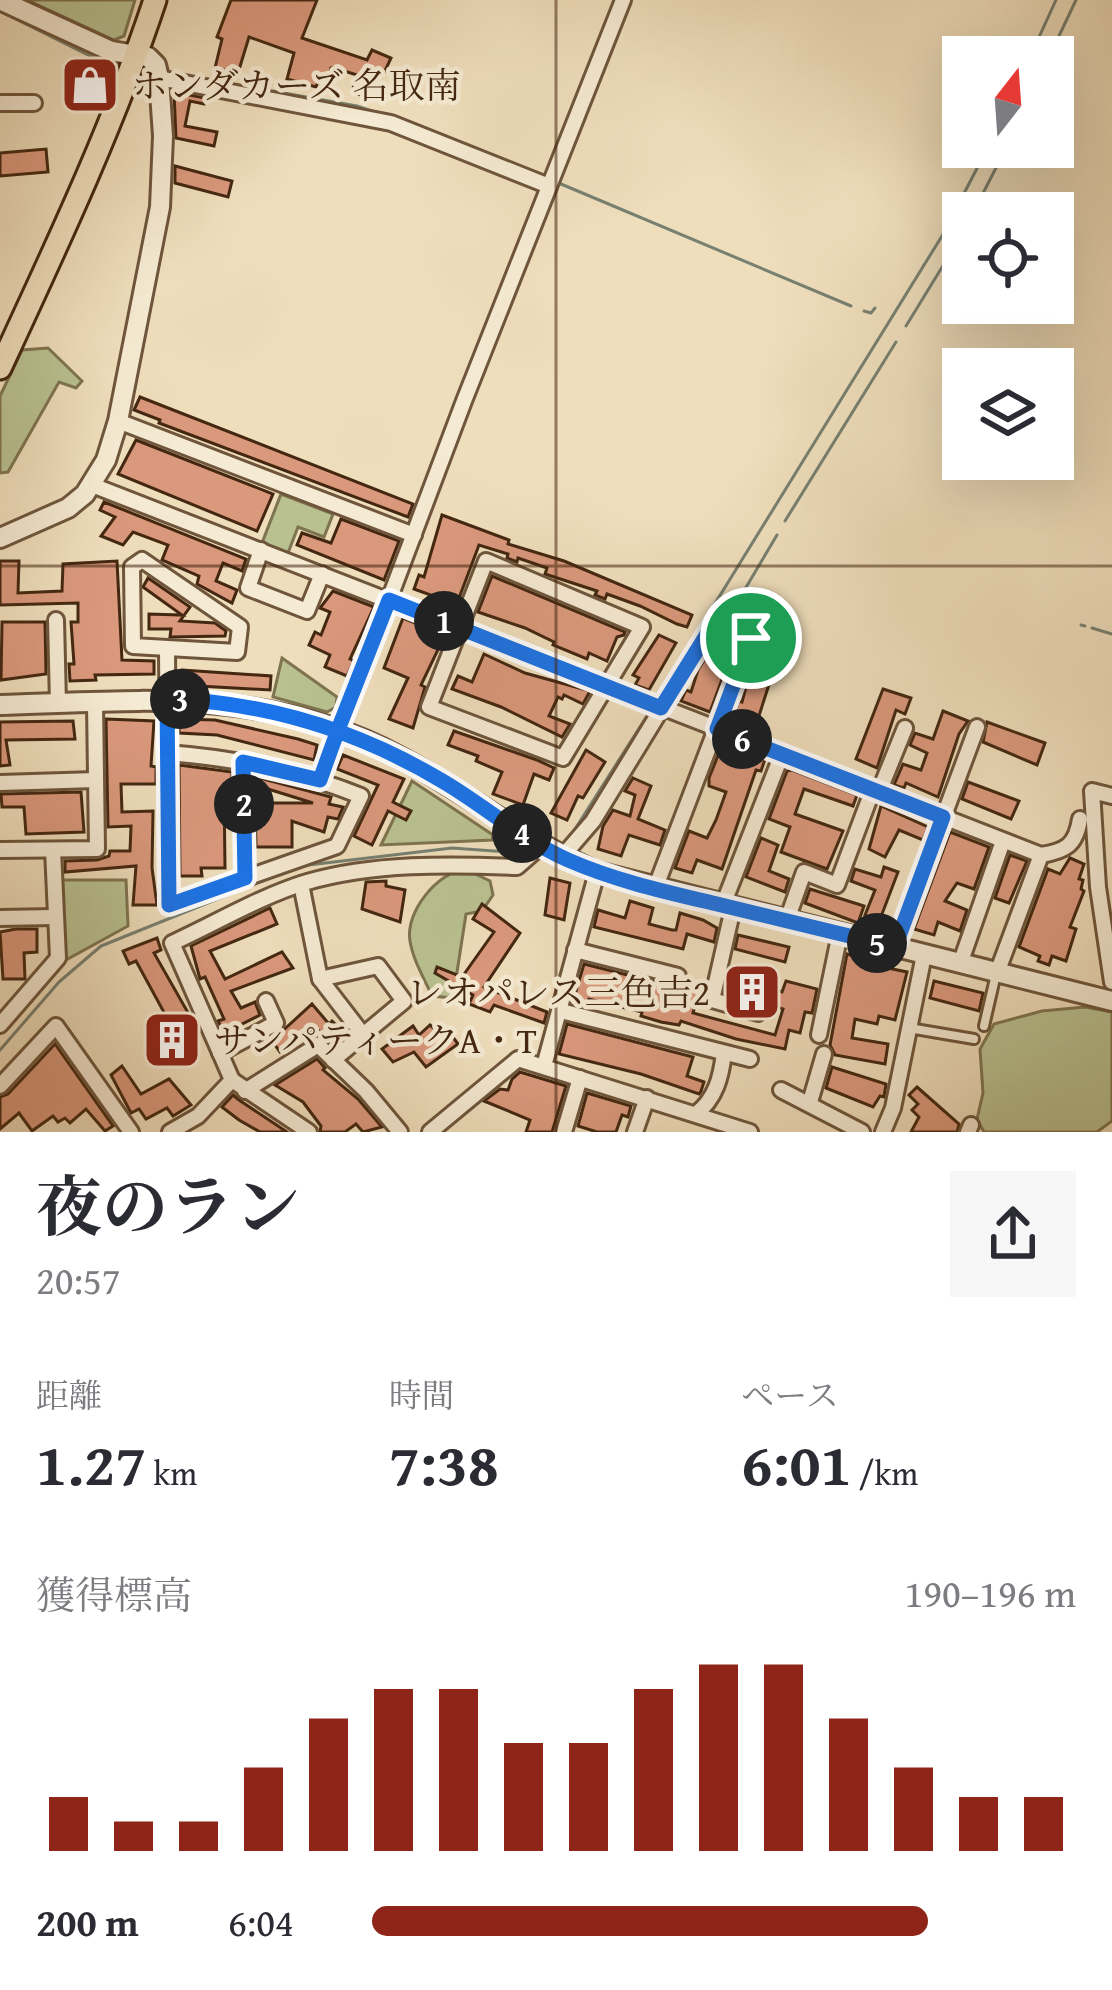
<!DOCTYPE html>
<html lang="ja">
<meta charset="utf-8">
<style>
:root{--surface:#fff;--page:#f7f7f7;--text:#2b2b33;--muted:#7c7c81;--accent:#8f2418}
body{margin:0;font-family:"Gentium Book Plus","Noto Serif JP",serif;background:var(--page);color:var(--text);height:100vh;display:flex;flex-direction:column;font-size:45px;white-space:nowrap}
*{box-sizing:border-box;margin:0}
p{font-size:39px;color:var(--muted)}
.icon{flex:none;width:66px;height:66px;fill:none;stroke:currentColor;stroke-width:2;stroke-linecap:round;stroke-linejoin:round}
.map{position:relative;height:1132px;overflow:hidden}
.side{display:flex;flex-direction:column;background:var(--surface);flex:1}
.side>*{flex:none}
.needle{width:78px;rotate:17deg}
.tools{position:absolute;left:942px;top:36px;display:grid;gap:24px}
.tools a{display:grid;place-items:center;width:132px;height:132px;border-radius:0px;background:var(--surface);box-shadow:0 12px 48px #0002;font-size:60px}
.pin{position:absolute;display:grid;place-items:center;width:102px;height:102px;color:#fff;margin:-51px;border:6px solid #fff;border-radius:50%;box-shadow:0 3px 12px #0007}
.km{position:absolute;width:60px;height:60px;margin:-30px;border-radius:50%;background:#222;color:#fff;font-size:33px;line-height:60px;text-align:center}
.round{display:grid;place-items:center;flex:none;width:126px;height:126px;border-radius:0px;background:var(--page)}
.summary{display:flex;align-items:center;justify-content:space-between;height:204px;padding:0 36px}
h1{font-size:66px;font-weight:700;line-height:90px}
.stats{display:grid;grid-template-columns:repeat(3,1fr);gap:18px;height:204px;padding:12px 36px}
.stats div{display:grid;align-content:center}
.stats b{font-size:60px;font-weight:700}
.stats small{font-size:33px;font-weight:400}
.stats p{font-size:33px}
.chart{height:336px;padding:24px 36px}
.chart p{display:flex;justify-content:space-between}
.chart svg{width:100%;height:216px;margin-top:12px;stroke:var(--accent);stroke-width:6}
ul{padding:0 36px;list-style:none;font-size:39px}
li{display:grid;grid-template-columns:192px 144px 1fr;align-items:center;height:90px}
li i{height:30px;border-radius:15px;background:var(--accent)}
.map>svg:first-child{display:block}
</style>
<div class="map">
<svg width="1112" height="1132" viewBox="0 0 1112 1132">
<rect width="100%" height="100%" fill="#efdebc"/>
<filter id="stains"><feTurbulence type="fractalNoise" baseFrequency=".00167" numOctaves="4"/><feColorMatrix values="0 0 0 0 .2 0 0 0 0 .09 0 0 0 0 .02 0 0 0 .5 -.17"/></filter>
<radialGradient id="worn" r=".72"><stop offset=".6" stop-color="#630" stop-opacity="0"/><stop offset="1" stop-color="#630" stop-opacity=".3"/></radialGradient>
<!-- green -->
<g fill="#b9c191" stroke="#7e7450" stroke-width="3">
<path d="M 27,0 L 135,0 L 124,36 L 114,40 Z"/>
<path d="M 48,348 L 82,381 L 76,388 L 59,382 L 8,472 L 0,473 L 0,396 L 22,350 Z"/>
<path d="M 281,494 L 333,514 L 324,537 L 298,527 L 288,553 L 262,543 Z"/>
<path d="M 282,658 L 337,697 L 336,707 L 327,712 L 273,697 Z"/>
<path d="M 412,781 L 493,835 L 492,840 L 381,845 Z"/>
<path d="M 465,869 L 490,881 L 493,895 L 482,911 L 466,914 L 453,998 L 432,996 C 424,978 413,960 410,941 C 405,912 437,873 465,869 Z"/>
<path d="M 60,880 L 126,880 L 128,926 L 64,961 Z"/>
<path d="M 1085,1007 L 1112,1012 L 1112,1121 L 1097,1132 L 984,1132 L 977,1119 L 983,1093 L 980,1049 L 994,1024 L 1042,1011 Z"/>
</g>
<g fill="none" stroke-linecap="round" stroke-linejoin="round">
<!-- stream -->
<g stroke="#778071" stroke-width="3">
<path d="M 0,11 L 110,66"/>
<path d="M 1030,57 L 1056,0"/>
<path d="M 1049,57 L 1076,0"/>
<path d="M 171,73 L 357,106 L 386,116"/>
<path d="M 561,184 L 851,306"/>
<path d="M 973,213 L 1003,154"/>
<path d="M 864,311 L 871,313 L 875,308"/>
<path d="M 906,326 L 963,233"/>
<path d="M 785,521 L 896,342"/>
<path d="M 729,616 L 777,535"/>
<path d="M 1081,625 L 1085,626"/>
<path d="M 1092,628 L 1112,634"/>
<path d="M 656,699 L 942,236 L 988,147"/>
<path d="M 570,837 L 652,708"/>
<path d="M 0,1050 L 59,982 L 101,946 L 300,866 L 452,848 L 508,852"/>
</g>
</g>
<!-- building -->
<g fill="#da987c" stroke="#432710" stroke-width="3">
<path d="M 231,0 L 317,0 L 302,38 L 367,60 L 372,50 L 391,58 L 384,73 L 376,69 L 367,97 L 352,92 L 357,75 L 335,68 L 331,68 L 328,81 L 319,79 L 316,87 L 287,79 L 294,53 L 249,37 L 238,73 L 215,68 L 222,39 L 217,37 Z"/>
<path d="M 174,92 L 205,98 L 204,104 L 190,101 L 185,126 L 217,132 L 214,146 L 176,138 Z"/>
<path d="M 46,149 L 48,172 L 0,176 L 0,153 Z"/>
<path d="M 175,166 L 232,181 L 228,197 L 175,183 Z"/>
<path d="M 140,397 L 413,504 L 408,517 L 159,423 L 160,420 L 134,410 Z"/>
<path d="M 136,440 L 273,494 L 257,531 L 118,474 Z"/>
<path d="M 104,502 L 246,559 L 242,571 L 223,563 L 216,581 L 237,590 L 232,603 L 197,584 L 199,576 L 162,560 L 168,545 L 133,532 L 123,545 L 101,536 L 115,517 L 100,510 Z"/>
<path d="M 442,515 L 509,540 L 508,544 L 564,561 L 692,615 L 687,627 L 677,624 L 640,606 L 607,594 L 605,599 L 595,595 L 597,591 L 545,574 L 547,568 L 518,558 L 517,562 L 507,558 L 508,554 L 479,545 L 453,614 L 438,608 L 442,599 L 414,589 L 419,575 L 424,577 Z"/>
<path d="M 341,519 L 399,541 L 384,580 L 297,545 L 302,533 L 331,543 Z"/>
<path d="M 0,561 L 19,561 L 18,593 L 62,591 L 63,564 L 117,561 L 122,660 L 154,661 L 154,674 L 95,675 L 96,680 L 70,681 L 69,664 L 74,664 L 71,622 L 78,622 L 78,603 L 0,605 Z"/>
<path d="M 492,576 L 625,632 L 624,635 L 617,637 L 607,661 L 589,653 L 587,659 L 553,645 L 554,642 L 525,628 L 478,612 Z"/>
<path d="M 148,578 L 190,607 L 180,621 L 215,623 L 226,631 L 225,636 L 170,637 L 171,629 L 149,629 L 149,614 L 182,615 L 143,587 Z"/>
<path d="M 333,591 L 374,607 L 350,659 L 354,661 L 347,676 L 325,667 L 330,655 L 309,645 L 315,632 L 321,635 L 330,612 L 320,608 Z"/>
<path d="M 403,618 L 445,635 L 421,685 L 425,687 L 413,728 L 389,719 L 408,678 L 384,668 Z"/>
<path d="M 2,622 L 45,622 L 46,674 L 1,680 Z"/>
<path d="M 659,635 L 676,643 L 649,690 L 635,685 L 639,678 L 633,675 Z"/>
<path d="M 718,638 L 735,644 L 710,712 L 681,701 L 686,690 L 691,692 L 698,670 Z"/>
<path d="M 484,654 L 525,673 L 590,691 L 583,704 L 564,695 L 562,699 L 558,697 L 549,716 L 570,724 L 562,737 L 501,707 L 452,689 L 458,676 L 472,682 Z"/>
<path d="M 751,668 L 772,675 L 757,722 L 734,714 L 739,701 L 742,702 Z"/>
<path d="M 182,670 L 271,676 L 270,690 L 181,685 Z"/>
<path d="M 883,689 L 911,698 L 905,714 L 896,710 L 877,768 L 856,759 Z"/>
<path d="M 943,711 L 968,721 L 959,734 L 938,797 L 906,783 L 904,788 L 894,785 L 903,764 L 921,770 L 927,753 L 910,745 L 915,733 L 933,739 Z"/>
<path d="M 106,719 L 154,721 L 151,766 L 156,767 L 156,784 L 121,784 L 122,812 L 153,811 L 152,868 L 157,905 L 133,905 L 136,866 L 65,872 L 65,861 L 97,860 L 109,856 L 110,851 L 130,851 L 131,826 L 108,827 Z"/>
<path d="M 179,719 L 215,720 L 298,739 L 317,745 L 314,760 L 217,735 L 179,733 Z"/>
<path d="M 73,721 L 75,739 L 6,740 L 10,765 L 0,766 L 0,722 Z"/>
<path d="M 987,722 L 1045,743 L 1037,765 L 983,742 Z"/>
<path d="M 454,731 L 537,760 L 554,768 L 549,780 L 534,774 L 523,805 L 493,794 L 502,772 L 476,761 L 478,756 L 448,745 Z"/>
<path d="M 723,743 L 765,759 L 761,771 L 756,770 L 722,869 L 697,860 L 692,873 L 675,868 L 689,831 L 707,838 L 716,820 L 726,792 L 709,786 L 709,778 Z"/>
<path d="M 586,750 L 605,762 L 583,798 L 578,796 L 567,820 L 551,813 Z"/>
<path d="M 343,755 L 404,779 L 393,802 L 411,811 L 406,820 L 388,811 L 372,845 L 354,836 L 378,785 L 337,769 Z"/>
<path d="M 179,765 L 232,772 L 232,788 L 224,788 L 225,868 L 201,868 L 202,876 L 180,876 Z"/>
<path d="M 792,770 L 857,795 L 853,806 L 804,789 L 795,814 L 843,831 L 827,869 L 781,852 L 790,827 L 769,819 L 787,771 Z"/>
<path d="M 256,777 L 331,797 L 329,804 L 343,807 L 338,819 L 328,817 L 324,832 L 292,821 L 292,847 L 256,847 L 255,803 L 313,803 L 255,785 Z"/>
<path d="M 633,778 L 651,786 L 638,819 L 665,830 L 660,845 L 629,835 L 621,856 L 598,849 L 603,826 L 613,810 L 630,816 L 635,795 L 625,791 Z"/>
<path d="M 968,782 L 1019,801 L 1011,819 L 962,799 Z"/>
<path d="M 81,792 L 84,832 L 26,834 L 24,807 L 2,807 L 1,794 Z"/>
<path d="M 881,806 L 928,827 L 923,840 L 899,830 L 885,857 L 869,849 Z"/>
<path d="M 950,832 L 989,847 L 974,889 L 957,883 L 945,901 L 967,910 L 960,931 L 938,922 L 934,935 L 914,929 Z"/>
<path d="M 761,838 L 778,845 L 769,871 L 789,879 L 785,892 L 746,877 Z"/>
<path d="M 1010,855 L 1027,861 L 1009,903 L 995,898 Z"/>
<path d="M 1070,858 L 1084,864 L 1079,879 L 1083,880 L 1081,889 L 1084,891 L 1070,927 L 1076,929 L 1066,961 L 1052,956 L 1049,965 L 1038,961 L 1040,956 L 1019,947 L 1048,869 L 1060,874 Z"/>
<path d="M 884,867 L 898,872 L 879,922 L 865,915 L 875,890 L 851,881 L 855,869 L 881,877 Z"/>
<path d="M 550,878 L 570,883 L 564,920 L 545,915 Z"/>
<path d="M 386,881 L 386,886 L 405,890 L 400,922 L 362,909 L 366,882 Z"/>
<path d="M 810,889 L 864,906 L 858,923 L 805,903 Z"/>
<path d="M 630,901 L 653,908 L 649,924 L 672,930 L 676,930 L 680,913 L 703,920 L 717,928 L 714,942 L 687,934 L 683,949 L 594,927 L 598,910 L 625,918 Z"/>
<path d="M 482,904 L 520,933 L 484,987 L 547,1012 L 544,1023 L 494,1005 L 490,1012 L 469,1004 L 473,995 L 435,973 L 437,967 L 462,977 L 494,932 L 473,919 Z"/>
<path d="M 270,908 L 277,924 L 210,951 L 225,979 L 282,952 L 293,968 L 231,991 L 241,1008 L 255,1002 L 260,1015 L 224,1033 L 218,1021 L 224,1019 L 205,977 L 200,979 L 191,946 Z"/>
<path d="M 16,929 L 37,929 L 37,952 L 24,953 L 25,979 L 3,979 L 0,932 Z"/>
<path d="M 738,935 L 789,947 L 785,962 L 735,949 Z"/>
<path d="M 157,938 L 161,950 L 154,953 L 199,1032 L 165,1047 L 160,1032 L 172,1027 L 136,961 L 129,964 L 123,951 Z"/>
<path d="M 847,954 L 869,960 L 868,964 L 907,972 L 895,1020 L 879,1016 L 877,1024 L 855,1019 L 852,1038 L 888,1044 L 885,1064 L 835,1055 L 830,1045 Z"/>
<path d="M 584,964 L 675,987 L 686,984 L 700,988 L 693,1013 L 775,1035 L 783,1009 L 726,992 L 729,978 L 782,992 L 786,981 L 817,989 L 812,1013 L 805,1012 L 800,1033 L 789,1030 L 785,1049 L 736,1039 L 681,1021 L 679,1025 L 661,1022 L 641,1016 L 642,1012 L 589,999 L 588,1005 L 573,1001 Z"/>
<path d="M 934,981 L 983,993 L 979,1011 L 930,998 Z"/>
<path d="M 312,1004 L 329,1024 L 332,1021 L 343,1031 L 331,1042 L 316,1028 L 280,1052 L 275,1045 L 277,1036 Z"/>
<path d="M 567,1024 L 693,1057 L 687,1076 L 704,1082 L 701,1091 L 699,1094 L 641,1074 L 559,1054 Z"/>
<path d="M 430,1025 L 444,1037 L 450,1033 L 458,1044 L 426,1067 L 414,1052 L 393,1062 L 382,1049 L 413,1026 L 419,1035 Z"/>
<path d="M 55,1044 L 113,1126 L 105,1131 L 86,1109 L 70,1123 L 65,1118 L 58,1122 L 53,1116 L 32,1131 L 19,1113 L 0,1129 L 0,1097 L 8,1094 Z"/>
<path d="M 317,1059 L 325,1068 L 323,1070 L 358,1099 L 382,1127 L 363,1132 L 356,1124 L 345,1132 L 320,1132 L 321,1126 L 303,1102 L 275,1085 Z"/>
<path d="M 122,1066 L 141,1094 L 169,1079 L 191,1105 L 173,1116 L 167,1108 L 146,1119 L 139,1109 L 131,1113 L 111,1075 Z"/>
<path d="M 832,1067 L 886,1084 L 884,1097 L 880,1096 L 873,1107 L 826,1088 Z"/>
<path d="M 520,1072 L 566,1086 L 552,1132 L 526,1132 L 530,1120 L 484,1101 L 500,1089 L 508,1090 L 512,1079 Z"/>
<path d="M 917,1087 L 959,1124 L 957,1132 L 911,1132 L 919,1117 L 912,1110 L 918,1104 L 909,1095 Z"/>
<path d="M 587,1093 L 631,1106 L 628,1117 L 622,1115 L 616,1132 L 597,1132 L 578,1126 Z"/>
<path d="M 233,1095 L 239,1100 L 287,1132 L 260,1132 L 239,1120 L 222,1107 Z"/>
</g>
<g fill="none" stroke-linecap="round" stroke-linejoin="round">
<!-- service casing -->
<g stroke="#6e553b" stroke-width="14">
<g id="service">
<path d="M 984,1026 L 996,974"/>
<path d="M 909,1028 L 974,1039"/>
</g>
</g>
<!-- minor casing -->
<g stroke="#6e553b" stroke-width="20">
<g id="minor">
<path d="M 159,78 L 391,123 L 549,186"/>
<path d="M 0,103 L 34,103"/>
<path d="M 118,421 L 414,535"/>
<path d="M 92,485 L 1041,855 L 997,973"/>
<path d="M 261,550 L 248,588 L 307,611 L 322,574"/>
<path d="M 142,560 L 240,627 L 237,652 L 133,646 L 132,567 Z"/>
<path d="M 486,561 L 642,627 L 563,758 L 429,707 Z"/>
<path d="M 56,620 L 58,704"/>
<path d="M 167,753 C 234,758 299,771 361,796 L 337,846 L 169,905 L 167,649"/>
<path d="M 243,762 L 245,878"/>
<path d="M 321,780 L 464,401 L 623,0"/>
<path d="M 0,783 L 96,780"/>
<path d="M 879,792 L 905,728"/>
<path d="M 1112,796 L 1092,791 L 1098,887 L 1112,982"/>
<path d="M 0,850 L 97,849 L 95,703"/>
<path d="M 1041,855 C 1066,851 1076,845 1080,819"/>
<path d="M 562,857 L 593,821 L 714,623 L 751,637 L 655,889"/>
<path d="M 301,884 L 320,979 L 378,966 L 404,1001 L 333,1060"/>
<path d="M 723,905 L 782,754"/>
<path d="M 733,908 L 712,1000 L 758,1013"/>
<path d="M 0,918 L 54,917"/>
<path d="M 787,920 L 804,872 L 837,885 L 873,789"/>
<path d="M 895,947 L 977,727"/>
<path d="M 575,950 L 678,976"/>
<path d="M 960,964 L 1003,841"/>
<path d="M 320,979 L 364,1036"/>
<path d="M 561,1011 L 750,1059"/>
<path d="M 0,1025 L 58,958 L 53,850"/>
<path d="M 819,1035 L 840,933"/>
<path d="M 220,1053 L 276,1023 L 266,1001"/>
<path d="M 544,1066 L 597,872"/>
<path d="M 0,1086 L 56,1026 L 131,1132"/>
<path d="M 781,1090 L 862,1132"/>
<path d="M 245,1091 L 318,1045 L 366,1091 L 400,1132"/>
<path d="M 810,1102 L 824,1054"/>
<path d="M 696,1114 C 716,1098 721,1077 724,1053"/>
<path d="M 170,1132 L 198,1116 L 232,1080"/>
<path d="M 309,1132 L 232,1080 L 172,943 C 216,923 261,896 307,882 C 373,863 449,864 517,867 L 541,846"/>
<path d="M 430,1132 L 518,1059 L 750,1132"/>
<path d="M 564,1132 L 580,1078"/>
<path d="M 635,1132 L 647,1098"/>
<path d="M 883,1132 L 893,1108 L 924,955"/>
<path d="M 968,1132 L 971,1125"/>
</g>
</g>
<!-- tertiary casing -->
<g stroke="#6e553b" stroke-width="24">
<g id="tertiary">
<path d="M 0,0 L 111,51 L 148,57 L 156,65 L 159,78 L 163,136 L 160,207 L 118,421 L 106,460 L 85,494 L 68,508 L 0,538"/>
<path d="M 0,705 C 142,701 266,686 398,756 C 467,792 526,842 597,872 L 1112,1001"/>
</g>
</g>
<!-- primary casing -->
<g stroke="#432710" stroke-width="27">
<path id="primary" d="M 0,368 C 56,247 113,127 155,0"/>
</g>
<!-- service -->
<use href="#service" stroke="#f5ead3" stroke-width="8"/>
<!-- minor -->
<use href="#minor" stroke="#f5ead3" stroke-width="14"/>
<!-- tertiary -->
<use href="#tertiary" stroke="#f5ead3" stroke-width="18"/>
<!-- primary -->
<use href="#primary" stroke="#efdebc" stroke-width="21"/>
</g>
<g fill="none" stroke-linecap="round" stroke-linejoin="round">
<!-- route casing -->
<g stroke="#fff" stroke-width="24">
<path id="route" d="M 751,638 L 714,623 L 661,708 L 389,600 L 341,722 C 334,741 327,760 320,780 L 243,762 L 245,878 L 169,905 L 167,699 C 266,702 359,731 444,782 C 486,807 523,840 568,860 C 616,881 666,892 717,904 C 776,918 835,932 895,947 L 943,817 L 717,729 L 751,638"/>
</g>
<!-- route -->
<use href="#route" stroke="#1a73e8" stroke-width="15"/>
</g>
<!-- grid -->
<path fill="none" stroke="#432710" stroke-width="3" stroke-opacity="0.55" d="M 556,0 L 556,1132M 0,566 L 1112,566"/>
<!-- icons -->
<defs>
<g id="shop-square" transform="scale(3)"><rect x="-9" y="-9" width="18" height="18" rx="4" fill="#8f2418" stroke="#f5ead3"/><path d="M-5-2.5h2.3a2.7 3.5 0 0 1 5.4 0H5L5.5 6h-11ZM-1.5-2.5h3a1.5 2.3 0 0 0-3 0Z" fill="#fff"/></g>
<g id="building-square" transform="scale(3)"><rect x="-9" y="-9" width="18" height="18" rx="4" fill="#8f2418" stroke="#f5ead3"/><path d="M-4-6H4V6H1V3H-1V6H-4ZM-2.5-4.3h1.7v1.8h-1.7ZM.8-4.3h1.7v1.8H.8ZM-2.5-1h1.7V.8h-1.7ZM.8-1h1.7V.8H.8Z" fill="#fff"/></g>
</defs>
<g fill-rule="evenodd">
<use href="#shop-square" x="90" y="85"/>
<use href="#building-square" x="752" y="992"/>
<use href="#building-square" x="172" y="1040"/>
</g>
<g text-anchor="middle" stroke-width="9" stroke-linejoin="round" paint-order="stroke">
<!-- poi labels -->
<g font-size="36" fill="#432710" stroke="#f5ead3" text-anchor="start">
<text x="132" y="98">ホンダカーズ 名取南</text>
<text x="710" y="1005" text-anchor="end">レオパレス三色吉2</text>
<text x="214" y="1053">サンパティークA・T</text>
</g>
</g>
<rect width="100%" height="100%" filter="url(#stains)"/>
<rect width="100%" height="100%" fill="url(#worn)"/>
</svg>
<div class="tools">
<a><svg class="needle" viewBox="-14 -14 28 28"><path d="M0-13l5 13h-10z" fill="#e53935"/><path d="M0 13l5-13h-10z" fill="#7c7c81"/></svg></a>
<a><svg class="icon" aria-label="locate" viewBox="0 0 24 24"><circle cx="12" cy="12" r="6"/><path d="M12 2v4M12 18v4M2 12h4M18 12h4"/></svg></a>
<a><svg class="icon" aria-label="layers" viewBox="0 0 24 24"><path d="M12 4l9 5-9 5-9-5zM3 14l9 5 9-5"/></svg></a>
</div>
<div class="pin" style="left:751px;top:638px;background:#1e9e55"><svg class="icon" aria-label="arrive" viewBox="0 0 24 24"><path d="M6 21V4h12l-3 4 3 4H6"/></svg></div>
<b class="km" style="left:444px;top:621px">1</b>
<b class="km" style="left:244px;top:804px">2</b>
<b class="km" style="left:180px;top:699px">3</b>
<b class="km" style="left:522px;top:833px">4</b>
<b class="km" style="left:877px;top:943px">5</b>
<b class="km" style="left:742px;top:739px">6</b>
</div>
<section class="side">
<div class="summary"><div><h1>夜のラン</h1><p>20:57</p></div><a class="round"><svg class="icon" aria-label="share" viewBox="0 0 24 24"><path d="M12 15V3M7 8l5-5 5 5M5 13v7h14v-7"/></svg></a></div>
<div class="stats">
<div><p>距離</p><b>1.27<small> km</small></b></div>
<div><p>時間</p><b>7:38</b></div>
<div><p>ペース</p><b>6:01<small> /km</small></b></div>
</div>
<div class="chart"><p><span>獲得標高</span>190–196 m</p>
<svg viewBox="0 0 160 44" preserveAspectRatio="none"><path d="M5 44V33M15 44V38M25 44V38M35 44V27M45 44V17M55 44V11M65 44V11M75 44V22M85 44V22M95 44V11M105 44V6M115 44V6M125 44V17M135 44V27M145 44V33M155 44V33"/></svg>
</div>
<ul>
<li><b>200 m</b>6:04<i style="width:79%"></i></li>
</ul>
</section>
